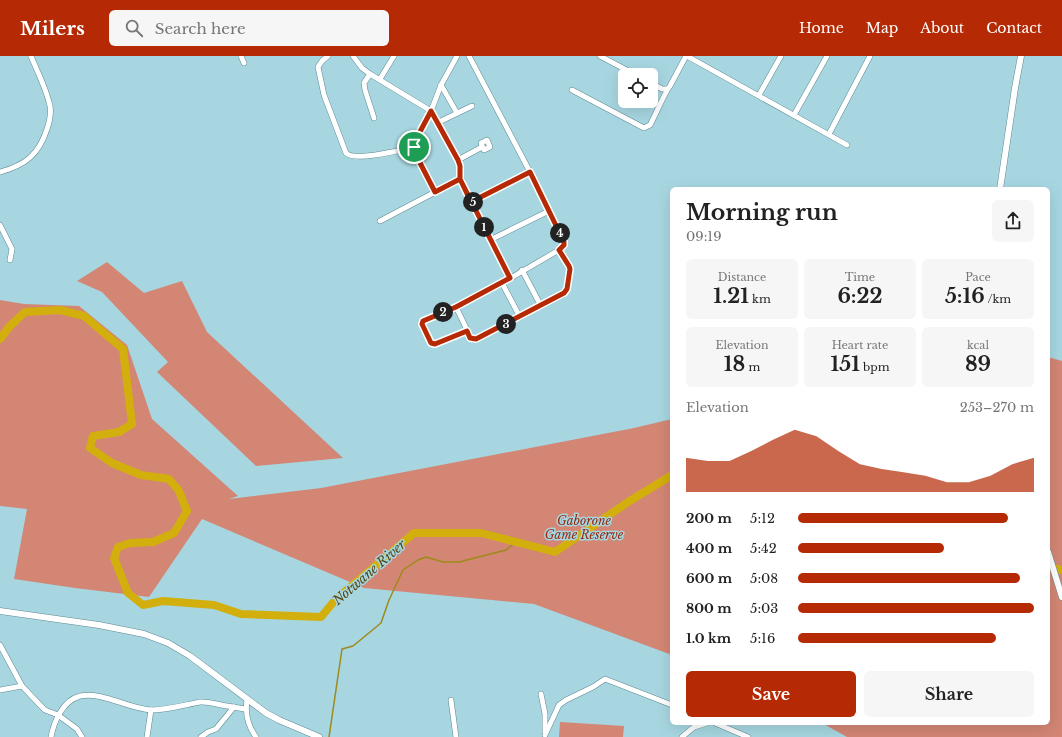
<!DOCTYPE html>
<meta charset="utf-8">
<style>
:root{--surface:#fff;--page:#f6f6f6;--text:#222;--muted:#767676;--accent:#b52904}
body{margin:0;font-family:"Libre Baskerville",serif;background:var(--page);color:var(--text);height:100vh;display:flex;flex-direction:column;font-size:15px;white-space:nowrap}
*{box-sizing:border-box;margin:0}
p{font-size:13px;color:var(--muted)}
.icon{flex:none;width:22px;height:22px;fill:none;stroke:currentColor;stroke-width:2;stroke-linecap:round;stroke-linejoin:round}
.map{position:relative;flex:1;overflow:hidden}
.side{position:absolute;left:670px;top:131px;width:380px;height:538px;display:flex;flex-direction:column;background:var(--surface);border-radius:6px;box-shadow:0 4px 16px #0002}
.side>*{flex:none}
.buttons{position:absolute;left:618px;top:12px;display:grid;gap:8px}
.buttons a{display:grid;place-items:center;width:40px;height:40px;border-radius:6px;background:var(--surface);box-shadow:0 4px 16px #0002;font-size:20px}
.pin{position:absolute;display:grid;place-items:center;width:34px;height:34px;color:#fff;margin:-17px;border:2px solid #fff;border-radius:50%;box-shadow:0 1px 4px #0007}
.km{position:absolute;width:20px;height:20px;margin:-10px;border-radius:50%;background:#222;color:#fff;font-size:11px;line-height:20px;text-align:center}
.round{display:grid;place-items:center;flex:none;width:42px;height:42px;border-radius:6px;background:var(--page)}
.head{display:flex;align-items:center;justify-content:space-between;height:68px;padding:0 16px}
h1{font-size:22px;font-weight:700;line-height:30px}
.figures{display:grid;grid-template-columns:repeat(3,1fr);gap:6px;height:68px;padding:4px 16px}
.figures div{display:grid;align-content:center;border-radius:6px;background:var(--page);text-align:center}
.figures b{font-size:20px;font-weight:700}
.figures small{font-size:11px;font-weight:400}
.figures p{font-size:11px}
.chart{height:112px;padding:8px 16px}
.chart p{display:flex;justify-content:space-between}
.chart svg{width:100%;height:72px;margin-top:4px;fill:var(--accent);opacity:.7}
.cta{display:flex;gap:8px;margin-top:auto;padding:8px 16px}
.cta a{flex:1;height:46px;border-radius:6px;background:var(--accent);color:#fff;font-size:16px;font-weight:700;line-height:46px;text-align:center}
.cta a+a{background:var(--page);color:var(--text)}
ul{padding:0 16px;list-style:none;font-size:13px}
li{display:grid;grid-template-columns:64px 48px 1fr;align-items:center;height:30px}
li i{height:10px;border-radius:5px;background:var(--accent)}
header{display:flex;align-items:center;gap:24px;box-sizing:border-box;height:56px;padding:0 20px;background:var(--accent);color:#fff}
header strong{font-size:19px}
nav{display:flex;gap:22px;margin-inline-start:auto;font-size:14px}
.search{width:280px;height:36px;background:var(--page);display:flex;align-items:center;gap:10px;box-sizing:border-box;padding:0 14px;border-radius:6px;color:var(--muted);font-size:15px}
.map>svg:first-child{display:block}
</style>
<header>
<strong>Milers</strong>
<div class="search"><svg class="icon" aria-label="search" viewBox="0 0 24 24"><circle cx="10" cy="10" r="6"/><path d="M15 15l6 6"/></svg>Search here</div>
<nav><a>Home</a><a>Map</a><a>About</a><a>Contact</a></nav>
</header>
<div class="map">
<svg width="1062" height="681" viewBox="0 0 1062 681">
<rect width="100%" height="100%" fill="#a7d6e1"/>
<!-- green -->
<g fill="#d38674">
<path d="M 107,206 L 144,237 L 182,225 L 207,276 L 343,402 L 256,410 L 157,316 L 168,306 L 102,236 L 77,225 Z"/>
<path d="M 0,244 L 24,248 L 79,250 L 127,289 L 152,363 L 238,440 L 229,443 L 321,432 L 634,372 L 672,363 L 672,599 L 534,548 L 364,532 L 202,463 L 149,541 L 75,532 L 14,523 L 27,453 L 0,450 Z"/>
<path d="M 1048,301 L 1062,305 L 1062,681 L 847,681 L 822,667 L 1048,667 Z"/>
<path d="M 560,666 L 624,670 L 623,681 L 559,681 Z"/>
</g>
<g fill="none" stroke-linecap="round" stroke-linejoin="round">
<!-- stream -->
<path stroke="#9d8a19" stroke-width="1.5" d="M 329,681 L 342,593 L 353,590 L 381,567 L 389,544 L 403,514 L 418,504 L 426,501 L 443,506 L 459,506 L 506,494 L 516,486"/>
<!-- river -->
<g stroke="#d2af0c" stroke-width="8">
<path d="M 0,283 L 9,271 L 25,256 L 60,254 L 84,260 L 123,293 L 132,368 L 119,376 L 93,380 L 90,392 L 112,407 L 141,419 L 169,423 L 179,435 L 187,455 L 174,477 L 153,486 L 130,487 L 118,491 L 114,502 L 128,537 L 143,549 L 163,545 L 214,549 L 241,558 L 321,561 L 336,543 L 414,477 L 481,477 L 555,496 L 628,446 L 672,419"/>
<path d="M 1048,511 L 1062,514"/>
</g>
<!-- minor casing -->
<g stroke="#5d8994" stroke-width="6">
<g id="minor">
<path d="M 241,0 L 244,7"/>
<path d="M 328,0 L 322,5 L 318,11 L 324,39 L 346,97 C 355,106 401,94 414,91"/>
<path d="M 353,0 L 362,12 L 370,18 L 431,55 L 458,104 C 460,113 460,121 463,129 L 510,221"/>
<path d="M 600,0 L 636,19"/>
<path d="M 687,0 L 847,89"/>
<path d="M 370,18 L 364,27 L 365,34 L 374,62"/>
<path d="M 380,23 L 394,0"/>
<path d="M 651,27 L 662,33 L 667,33"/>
<path d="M 441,29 L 457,57"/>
<path d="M 572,34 L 644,72 L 650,69 C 654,62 666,34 670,30 L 686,0"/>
<path d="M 759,39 L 781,0"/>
<path d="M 794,59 L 827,0"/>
<path d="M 437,67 L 472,50"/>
<path d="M 829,78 L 870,0"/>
<path d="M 487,84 L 490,91 L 484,94 L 481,87 Z"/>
<path d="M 458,104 L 482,91"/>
<path d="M 0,116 C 26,109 39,98 47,73 C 50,64 52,54 49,46 C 45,30 37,15 31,0"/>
<path d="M 435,136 L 416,99 L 414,87 L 431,55 L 441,29 L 457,0"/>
<path d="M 471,146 L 530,116"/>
<path d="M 380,165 L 460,123"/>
<path d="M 0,169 L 12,193 L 10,204"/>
<path d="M 490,184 L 549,155"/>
<path d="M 522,214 L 541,250"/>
<path d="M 502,227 L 520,261"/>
<path d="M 456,251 L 471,282 L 475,284 L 562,239 L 567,233 L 570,213 L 569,210 L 559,194"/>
<path d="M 467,275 L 433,288 L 430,286 L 422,266 L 423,265 L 456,251 L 502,227 L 559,194 L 564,189 L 564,186 L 530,116 L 469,0"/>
<path d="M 0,589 L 22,630 L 41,650 L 45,654 L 58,659 L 77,673 L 82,681"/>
<path d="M 0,634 L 22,630"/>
<path d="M 541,638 L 545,658 L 545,676"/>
<path d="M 247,644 C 245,657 248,670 256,681"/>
<path d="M 451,644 L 456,681"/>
<path d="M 715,667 L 748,681"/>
<path d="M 545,679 L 559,649 L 566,644 L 593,631 L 605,623 L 672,649"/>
<path d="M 51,681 C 54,666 62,645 80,640 C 101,635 129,653 151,654 C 168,654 184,649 200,646 C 209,645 218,649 227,650 C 233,651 239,652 245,653"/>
<path d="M 147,681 L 151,654"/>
<path d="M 201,681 L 208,676 L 216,673 L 234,651"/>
<path d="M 682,681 L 694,671 L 707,667"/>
</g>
</g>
<!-- tertiary casing -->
<g stroke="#5d8994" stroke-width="7">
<g id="tertiary">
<path d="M 1000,133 L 1015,32 L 1021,0"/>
<path d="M 1048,496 L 1062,541"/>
<path d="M 0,555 L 99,569 L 144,578 L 168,587 L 190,600 L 266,657 L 279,664 L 319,681"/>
</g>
</g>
<!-- minor -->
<use href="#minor" stroke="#fff" stroke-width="5"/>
<!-- tertiary -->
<use href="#tertiary" stroke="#fff" stroke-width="6"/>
</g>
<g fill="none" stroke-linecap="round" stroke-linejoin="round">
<!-- route casing -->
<g stroke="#fff" stroke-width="8">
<path id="route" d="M 414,91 L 416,99 L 435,136 L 460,123 L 463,129 L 510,222 L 456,251 L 423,265 L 422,268 L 431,287 L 435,288 L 467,275 L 470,282 L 476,283 L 564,237 L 567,233 L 570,213 L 569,210 L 559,194 L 564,189 L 564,186 L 530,116 L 471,146 L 460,123 L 460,110 L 458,104 L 431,55 L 414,87 L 414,91"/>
</g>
<!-- route -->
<use href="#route" stroke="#b52904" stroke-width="5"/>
</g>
<g text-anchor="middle" stroke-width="3" stroke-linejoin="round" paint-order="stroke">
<!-- park labels -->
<g font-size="12" font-style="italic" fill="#94280f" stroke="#a7d6e1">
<text x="584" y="469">Gaborone<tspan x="584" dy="14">Game Reserve</tspan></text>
</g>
<!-- water labels -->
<g font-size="13" font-style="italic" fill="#54460e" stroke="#a7d6e1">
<text transform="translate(369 516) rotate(-41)" y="5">Notwane River</text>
</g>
</g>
</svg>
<div class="buttons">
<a><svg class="icon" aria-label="locate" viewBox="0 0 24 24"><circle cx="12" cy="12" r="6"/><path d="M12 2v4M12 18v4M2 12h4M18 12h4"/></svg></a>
</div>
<div class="pin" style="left:414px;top:91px;background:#1e9e55"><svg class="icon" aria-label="arrive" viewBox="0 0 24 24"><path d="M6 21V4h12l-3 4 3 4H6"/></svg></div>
<b class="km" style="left:484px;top:171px">1</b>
<b class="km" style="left:443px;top:256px">2</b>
<b class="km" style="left:506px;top:268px">3</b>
<b class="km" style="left:560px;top:177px">4</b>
<b class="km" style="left:473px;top:146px">5</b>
<section class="side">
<div class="head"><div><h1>Morning run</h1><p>09:19</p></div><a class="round"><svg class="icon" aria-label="share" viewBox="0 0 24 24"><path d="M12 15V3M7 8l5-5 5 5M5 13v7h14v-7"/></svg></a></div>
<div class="figures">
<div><p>Distance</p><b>1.21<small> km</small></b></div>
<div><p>Time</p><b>6:22</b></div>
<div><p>Pace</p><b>5:16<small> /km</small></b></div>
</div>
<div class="figures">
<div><p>Elevation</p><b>18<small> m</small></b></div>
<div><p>Heart rate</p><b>151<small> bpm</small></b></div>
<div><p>kcal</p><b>89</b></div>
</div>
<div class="chart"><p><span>Elevation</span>253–270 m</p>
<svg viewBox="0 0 160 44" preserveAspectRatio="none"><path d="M0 44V23L10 25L20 25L30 19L40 12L50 6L60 10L70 19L80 27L90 30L100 32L110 34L120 38L130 38L140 34L150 27L160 23V44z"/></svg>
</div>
<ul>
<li><b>200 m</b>5:12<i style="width:89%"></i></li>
<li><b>400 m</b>5:42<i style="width:62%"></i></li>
<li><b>600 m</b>5:08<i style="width:94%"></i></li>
<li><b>800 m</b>5:03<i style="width:100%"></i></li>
<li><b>1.0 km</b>5:16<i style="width:84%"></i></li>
</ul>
<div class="cta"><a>Save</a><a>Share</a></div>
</section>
</div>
